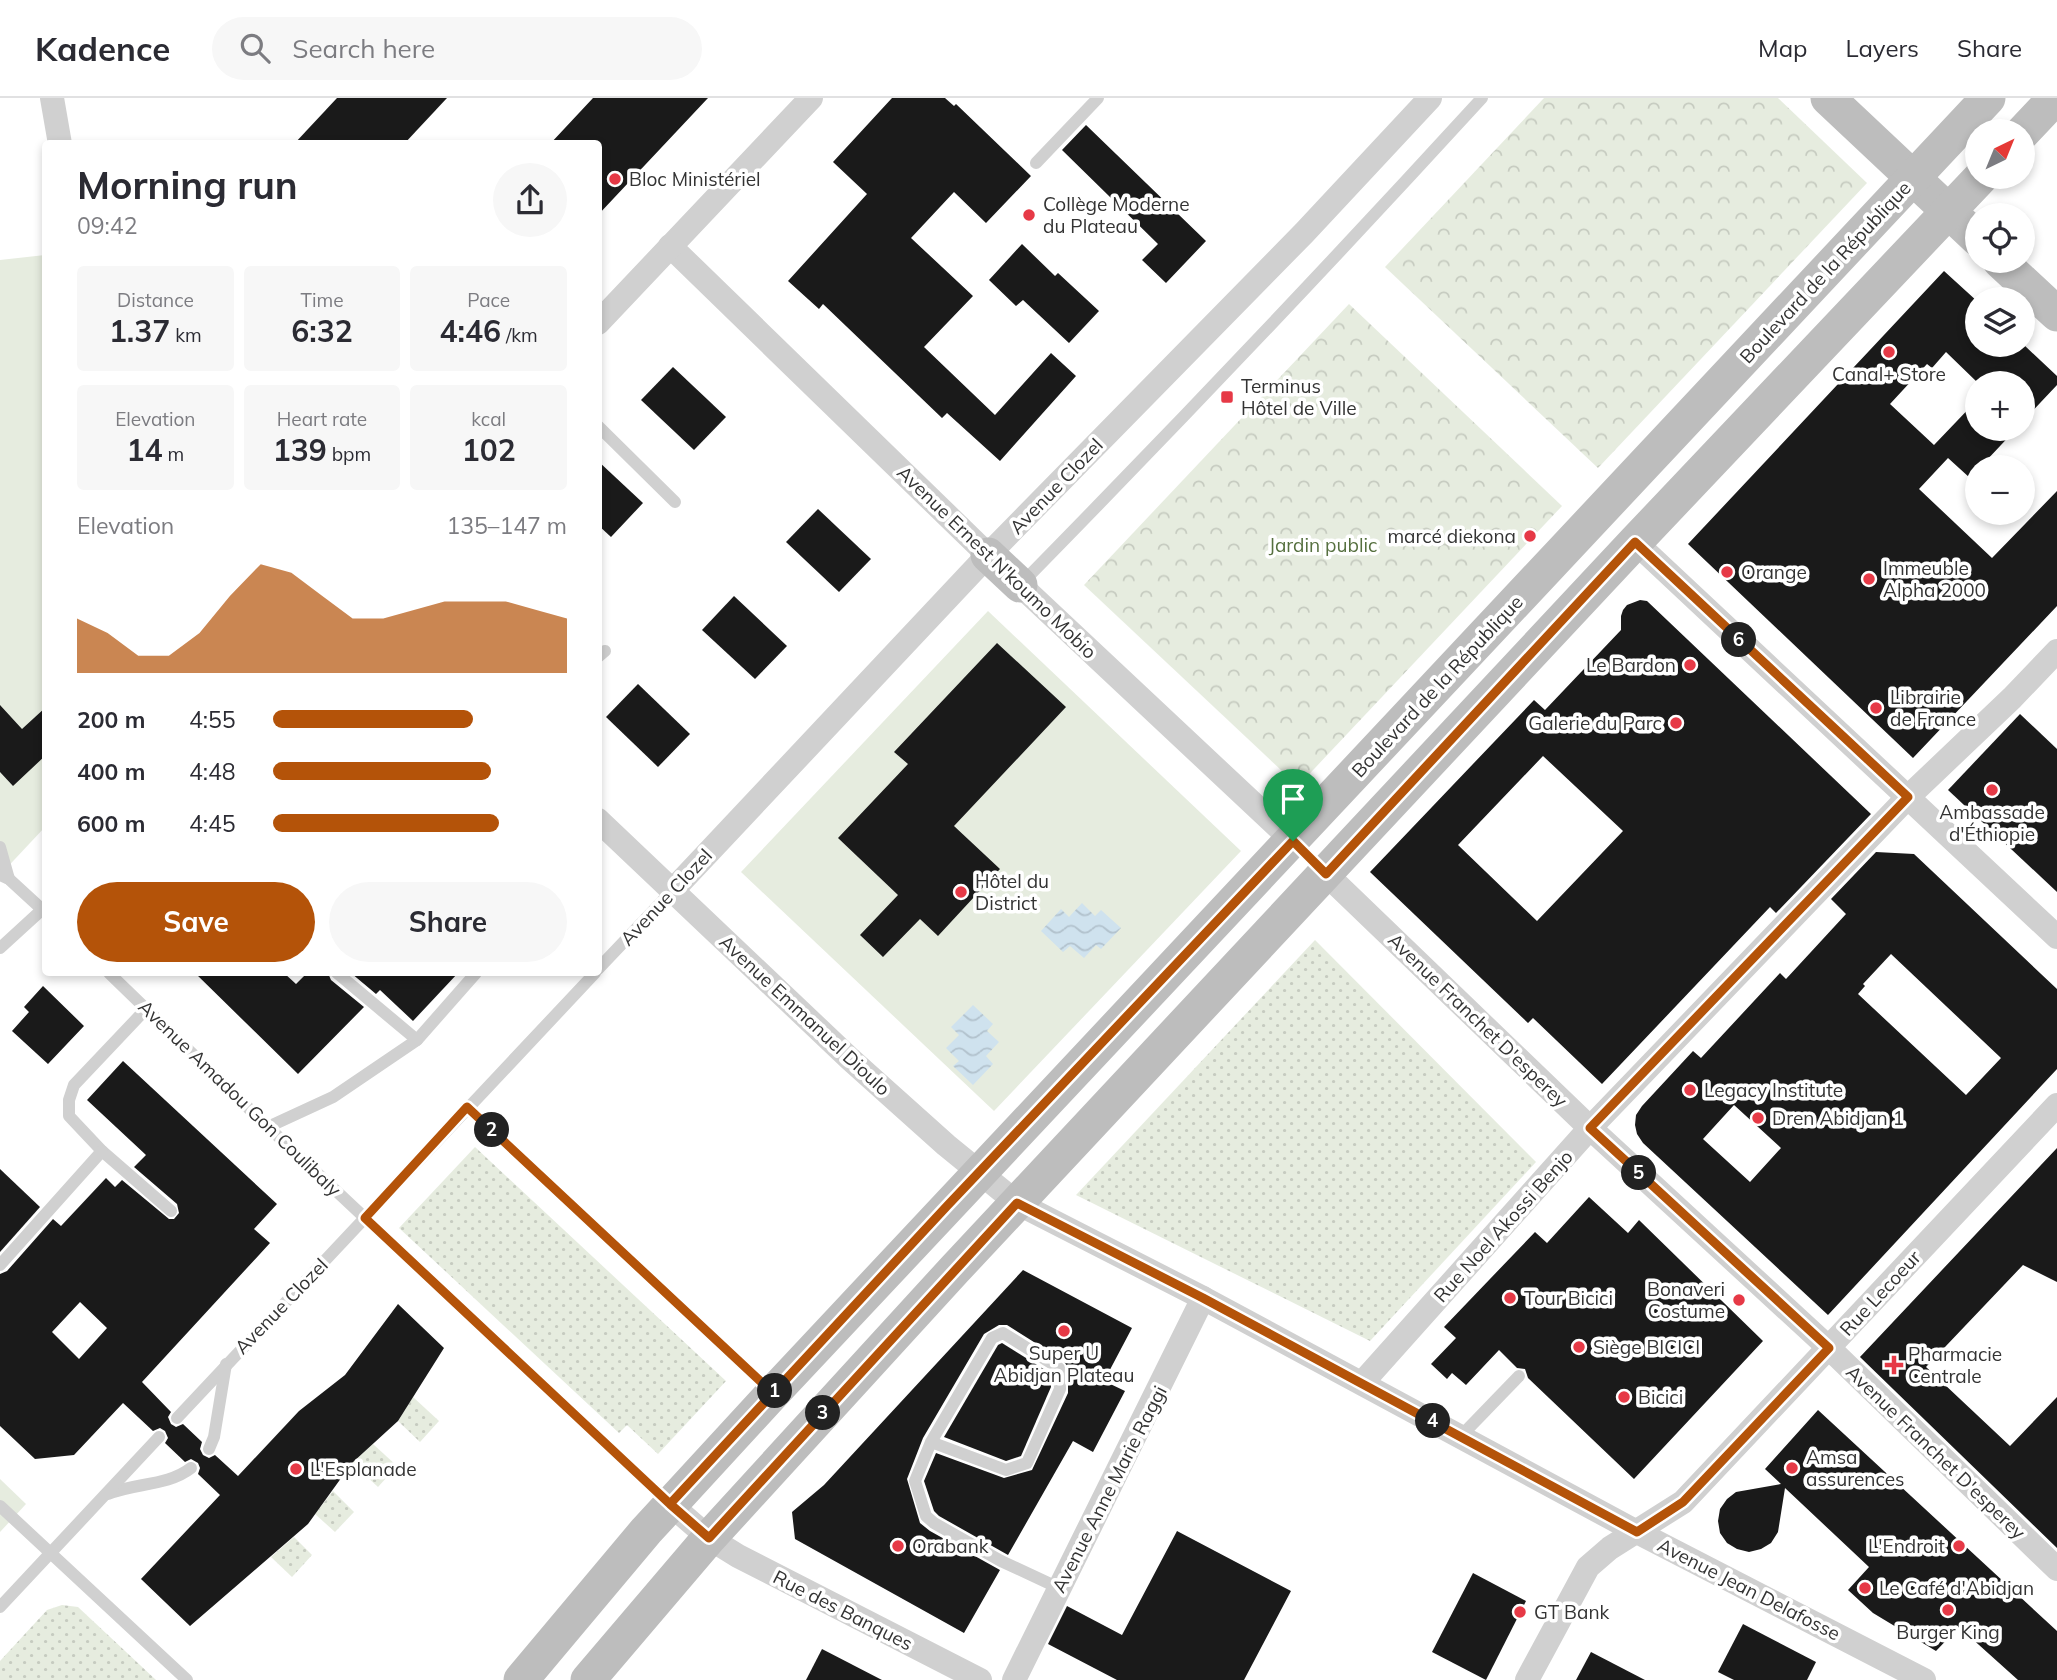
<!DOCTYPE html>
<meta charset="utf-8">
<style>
:root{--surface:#fff;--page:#f7f7f7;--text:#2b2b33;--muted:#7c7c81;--line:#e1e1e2;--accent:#b45309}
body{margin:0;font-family:Mulish,sans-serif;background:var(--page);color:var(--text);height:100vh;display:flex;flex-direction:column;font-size:26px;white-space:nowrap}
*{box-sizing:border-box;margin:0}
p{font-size:23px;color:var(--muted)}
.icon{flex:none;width:38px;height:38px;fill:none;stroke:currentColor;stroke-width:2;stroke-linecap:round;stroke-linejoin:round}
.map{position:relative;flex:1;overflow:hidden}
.drawer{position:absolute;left:42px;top:42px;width:560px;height:836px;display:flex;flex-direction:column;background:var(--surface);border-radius:7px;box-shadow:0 4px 10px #0003}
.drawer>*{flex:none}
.needle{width:46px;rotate:43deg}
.fabs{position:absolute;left:1965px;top:21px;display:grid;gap:14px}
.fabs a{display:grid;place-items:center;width:70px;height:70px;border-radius:50%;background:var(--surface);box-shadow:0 4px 10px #0003;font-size:35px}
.pin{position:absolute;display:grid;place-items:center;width:60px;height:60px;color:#fff;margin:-72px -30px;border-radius:50% 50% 50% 0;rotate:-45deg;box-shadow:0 0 7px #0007}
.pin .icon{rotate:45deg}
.km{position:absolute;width:35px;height:35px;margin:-18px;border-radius:50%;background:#222;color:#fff;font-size:19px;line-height:35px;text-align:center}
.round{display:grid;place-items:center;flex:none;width:74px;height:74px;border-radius:37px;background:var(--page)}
.overview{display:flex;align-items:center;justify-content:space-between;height:119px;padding:0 35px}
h1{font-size:38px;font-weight:700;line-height:52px}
.figures{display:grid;grid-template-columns:repeat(3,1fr);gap:10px;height:119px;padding:7px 35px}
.figures div{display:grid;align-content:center;border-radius:7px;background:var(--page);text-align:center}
.figures b{font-size:30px;font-weight:700}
.figures small{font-size:19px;font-weight:400}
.figures p{font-size:19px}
.chart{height:196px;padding:14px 35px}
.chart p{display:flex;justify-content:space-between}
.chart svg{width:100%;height:126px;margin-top:7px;fill:var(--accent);opacity:.7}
.button{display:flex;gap:14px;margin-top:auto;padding:14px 35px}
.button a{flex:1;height:80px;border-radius:42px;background:var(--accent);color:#fff;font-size:28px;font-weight:700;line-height:80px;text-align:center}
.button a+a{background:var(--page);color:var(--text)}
ul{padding:0 35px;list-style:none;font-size:23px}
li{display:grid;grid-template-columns:112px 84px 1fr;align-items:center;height:52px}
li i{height:18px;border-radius:9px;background:var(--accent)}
header{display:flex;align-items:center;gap:42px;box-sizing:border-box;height:98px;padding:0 35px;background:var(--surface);border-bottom:2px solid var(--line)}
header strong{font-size:33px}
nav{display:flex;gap:38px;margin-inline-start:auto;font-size:24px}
.search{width:490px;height:63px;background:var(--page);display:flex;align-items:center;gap:18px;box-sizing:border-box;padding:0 24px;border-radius:38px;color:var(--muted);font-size:26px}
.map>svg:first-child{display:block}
</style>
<header>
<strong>Kadence</strong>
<div class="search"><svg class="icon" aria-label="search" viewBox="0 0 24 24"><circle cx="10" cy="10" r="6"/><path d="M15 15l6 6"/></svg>Search here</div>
<nav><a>Map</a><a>Layers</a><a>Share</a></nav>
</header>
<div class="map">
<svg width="2057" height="1582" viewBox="0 0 2057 1582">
<defs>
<pattern id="grass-dots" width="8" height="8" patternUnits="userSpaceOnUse" patternTransform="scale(1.75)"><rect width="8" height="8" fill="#e6ecdf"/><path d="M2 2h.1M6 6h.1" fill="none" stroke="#c6cbc0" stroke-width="1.8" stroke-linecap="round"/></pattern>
<pattern id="park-crowns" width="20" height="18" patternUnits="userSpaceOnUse" patternTransform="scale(1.75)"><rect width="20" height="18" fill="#e6ecdf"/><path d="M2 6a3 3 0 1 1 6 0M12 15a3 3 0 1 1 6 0" fill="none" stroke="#c6cbc0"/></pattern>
<pattern id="water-waves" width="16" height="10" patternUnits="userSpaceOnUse" patternTransform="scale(1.75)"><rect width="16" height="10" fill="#cfe2ee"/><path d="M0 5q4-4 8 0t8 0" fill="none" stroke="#b2c2cd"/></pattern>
</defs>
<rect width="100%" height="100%" fill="#fff"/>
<!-- grass -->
<g fill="url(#grass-dots)">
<path d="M 1315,842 L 1536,1064 L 1370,1243 L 1076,1097 Z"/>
<path d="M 475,1049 L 726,1283 L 658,1356 L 627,1327 L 619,1335 L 399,1130 Z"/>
<path d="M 413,1299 L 439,1323 L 420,1344 L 398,1323 Z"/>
<path d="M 373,1346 L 397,1368 L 378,1389 L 352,1365 Z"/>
<path d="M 333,1393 L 354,1414 L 335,1434 L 315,1416 Z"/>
<path d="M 294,1439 L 312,1457 L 292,1479 L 271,1459 Z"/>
<path d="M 62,1507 L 78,1509 L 156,1582 L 0,1582 L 0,1563 L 47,1512 Z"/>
</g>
<!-- park -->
<g fill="url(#park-crowns)">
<path d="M 1544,0 L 1778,0 L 1867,85 L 1598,370 L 1385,169 Z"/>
<path d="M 1349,206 L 1562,408 L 1298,688 L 1084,487 Z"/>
</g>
<!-- garden -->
<g fill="#e6ecdf">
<path d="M 45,157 L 45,729 L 0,777 L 0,162 Z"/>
<path d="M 988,513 L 1241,753 L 994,1013 L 741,774 Z"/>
<path d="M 0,1381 L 26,1406 L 0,1434 Z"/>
</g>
<!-- water -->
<g fill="url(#water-waves)">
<path d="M 1082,805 L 1095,818 L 1101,812 L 1121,830 L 1101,851 L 1096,847 L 1084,860 L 1070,848 L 1063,854 L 1041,833 L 1061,811 L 1069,819 Z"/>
<path d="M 973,907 L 993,926 L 987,933 L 999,944 L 986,958 L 993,966 L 973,987 L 953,968 L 959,963 L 946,950 L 959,937 L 951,929 Z"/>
</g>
<!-- building -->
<g fill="#1a1a1a" fill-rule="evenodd">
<path d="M 337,0 L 447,0 L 404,46 L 294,46 Z"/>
<path d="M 593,0 L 708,0 L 598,117 L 598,46 L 550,46 Z"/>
<path d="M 892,0 L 945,0 L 954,8 L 956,6 L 1031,78 L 986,125 L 954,94 L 911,140 L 973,198 L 924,249 L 995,317 L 1051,255 L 1076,278 L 1000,363 L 947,315 L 942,320 L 823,206 L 819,211 L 788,183 L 867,96 L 833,64 Z"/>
<path d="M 1086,27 L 1206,143 L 1166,185 L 1142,162 L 1158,146 L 1062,52 Z"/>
<path d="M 1022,146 L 1055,178 L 1058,175 L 1099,213 L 1069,245 L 1023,202 L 1016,208 L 989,182 Z"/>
<path d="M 1944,173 L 1978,204 L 1978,247 L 2024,247 L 2057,278 L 2057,287 L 2023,323 L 2023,285 L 1978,285 L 1946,254 L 1932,270 L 1927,266 L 1890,306 L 1934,347 L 1978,301 L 1978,331 L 2016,331 L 1970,380 L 1948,360 L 1919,391 L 1992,460 L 2057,393 L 2057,508 L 1913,660 L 1688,446 Z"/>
<path d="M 673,269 L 726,319 L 694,352 L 641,302 Z"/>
<path d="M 598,363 L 643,405 L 611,439 L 598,427 Z"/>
<path d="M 818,411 L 871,461 L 839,494 L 786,444 Z"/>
<path d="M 734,498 L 787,548 L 755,581 L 702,532 Z"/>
<path d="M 1640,502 L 1647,503 L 1871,716 L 1776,815 L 1770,809 L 1602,986 L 1533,920 L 1528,925 L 1370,774 L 1534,602 L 1545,612 L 1621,532 L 1621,518 L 1623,512 L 1627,507 ZM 1543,658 L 1623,733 L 1537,823 L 1458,747 Z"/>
<path d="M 997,545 L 1066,609 L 954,728 L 1000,771 L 938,838 L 920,821 L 883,859 L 860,837 L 898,797 L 838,740 L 908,666 L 894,654 Z"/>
<path d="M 638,586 L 690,636 L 658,669 L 606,619 Z"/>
<path d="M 0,607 L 22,631 L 46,609 L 46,657 L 13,688 L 0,674 Z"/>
<path d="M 2020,616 L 2057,651 L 2057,794 L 1948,692 Z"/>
<path d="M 1876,754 L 1914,756 L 2057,891 L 2057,971 L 1828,1217 L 1643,1045 L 1637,1036 L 1635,1027 L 1636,1017 L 1642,1008 L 1693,953 L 1701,960 L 1780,875 L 1786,881 L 1846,816 L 1831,801 ZM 1891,856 L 2001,960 L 1966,997 L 1858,896 L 1865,888 L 1863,886 ZM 1734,1007 L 1781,1050 L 1750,1084 L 1703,1041 Z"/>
<path d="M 195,875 L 284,875 L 296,886 L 307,875 L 328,875 L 331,882 L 364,909 L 298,976 Z"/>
<path d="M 351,875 L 458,875 L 413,923 L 380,892 L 376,896 Z"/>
<path d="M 43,888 L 84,928 L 48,966 L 12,933 L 29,914 L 24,909 Z"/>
<path d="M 123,963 L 277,1106 L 254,1131 L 270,1145 L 142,1284 L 171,1314 L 168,1319 L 171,1326 L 176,1329 L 183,1326 L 202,1344 L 200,1351 L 203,1357 L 209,1360 L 215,1357 L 238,1378 L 299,1313 L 345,1277 L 398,1206 L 444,1250 L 398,1323 L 352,1365 L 308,1426 L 190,1528 L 141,1481 L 220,1397 L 198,1376 L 200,1370 L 198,1365 L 191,1361 L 185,1364 L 165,1345 L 168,1340 L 165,1333 L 160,1330 L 153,1333 L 123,1305 L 74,1357 L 35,1361 L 0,1328 L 0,1176 L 7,1173 L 53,1121 L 61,1128 L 106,1080 L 115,1089 L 122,1082 L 169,1121 L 174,1121 L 179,1115 L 177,1106 L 134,1069 L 146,1057 L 87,1002 ZM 80,1204 L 107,1230 L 79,1261 L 52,1234 Z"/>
<path d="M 2057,1050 L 2057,1184 L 2023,1167 L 1926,1269 L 2010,1348 L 2057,1299 L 2057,1450 L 1860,1259 Z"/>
<path d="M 0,1071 L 40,1109 L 0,1154 Z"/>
<path d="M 1589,1099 L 1628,1135 L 1639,1122 L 1763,1243 L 1634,1381 L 1528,1280 L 1525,1271 L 1517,1270 L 1499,1252 L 1466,1287 L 1452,1275 L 1447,1281 L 1431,1266 L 1456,1240 L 1444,1229 L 1535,1134 L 1547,1145 Z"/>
<path d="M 1023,1172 L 1132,1230 L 1104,1283 L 1125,1293 L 1093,1354 L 1073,1343 L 1008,1457 L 939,1418 L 934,1413 L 924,1383 L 936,1355 L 1004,1380 L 1032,1372 L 1068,1295 L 1068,1270 L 1064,1263 L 1007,1227 L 999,1227 L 984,1236 L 923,1340 L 907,1381 L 920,1425 L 930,1433 L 1000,1472 L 964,1535 L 795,1441 L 792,1414 L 824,1387 Z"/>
<path d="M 1002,1245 L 1050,1275 L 1051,1289 L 1021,1358 L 1006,1363 L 944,1339 L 998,1247 Z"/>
<path d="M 1818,1312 L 2057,1533 L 2057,1582 L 2018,1582 L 1959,1529 L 1936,1553 L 1873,1515 L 1848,1492 L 1869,1469 L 1785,1390 L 1778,1434 L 1771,1445 L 1761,1451 L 1749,1454 L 1737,1451 L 1727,1445 L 1720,1435 L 1718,1423 L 1720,1411 L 1727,1401 L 1736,1394 L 1781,1386 L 1765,1371 Z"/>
<path d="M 1177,1433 L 1291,1493 L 1244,1582 L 1117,1582 L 1048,1546 L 1067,1508 L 1122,1537 Z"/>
<path d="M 1473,1475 L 1526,1503 L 1486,1582 L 1432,1554 Z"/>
<path d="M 1743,1526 L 1816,1564 L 1807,1582 L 1734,1582 L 1718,1574 Z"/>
<path d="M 822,1551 L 882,1582 L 806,1582 Z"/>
<path d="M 1591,1554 L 1645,1582 L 1576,1582 Z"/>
</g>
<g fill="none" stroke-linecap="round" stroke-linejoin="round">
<!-- lane -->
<g stroke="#d0d0d0" stroke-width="12">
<path d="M 1036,65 L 1098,0"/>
<path d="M 598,328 L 675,404"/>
<path d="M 1022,485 C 1178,326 1331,165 1482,0"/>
<path d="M 598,559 L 605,553"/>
<path d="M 0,749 L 9,781"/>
<path d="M 0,777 L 9,781 L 46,815"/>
<path d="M 0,850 L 46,808"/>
<path d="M 598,871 L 673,792"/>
<path d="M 109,875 L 268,1029 L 668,1404"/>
<path d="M 337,875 L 417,942"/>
<path d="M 146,911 L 74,987 L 69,1002 L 69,1018 L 102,1053 L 171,1113"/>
<path d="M 467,1009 L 771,1293"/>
<path d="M 268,1029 L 333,999 L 417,942 L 476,875"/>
<path d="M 0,1167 L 102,1053"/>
<path d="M 177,1320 L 595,875"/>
<path d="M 1461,1338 L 1519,1278"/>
<path d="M 931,1344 L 1006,1372 L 1027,1365 L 1060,1291 L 1059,1270 L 1003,1235 L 992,1240 L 931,1344 L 915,1383 L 926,1418 L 934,1425 L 1001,1463 L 1059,1490"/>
<path d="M 209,1351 L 214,1339 L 226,1266"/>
<path d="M 108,1396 C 134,1385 168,1388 191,1370"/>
<path d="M 0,1408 L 187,1582"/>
<path d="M 0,1509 L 159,1339"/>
</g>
<!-- street -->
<g stroke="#d0d0d0" stroke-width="24">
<path d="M 52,0 L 60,46"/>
<path d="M 670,148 L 988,457"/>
<path d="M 598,225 L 811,0"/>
<path d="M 1635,444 L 2057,839"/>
<path d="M 1020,487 L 1293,743"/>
<path d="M 598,722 L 850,961 L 946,1047 L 1017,1105 L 1203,1200 L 1637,1434 L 1924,1582"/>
<path d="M 1326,776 L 1590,1030 L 1829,1250 L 2057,1471"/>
<path d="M 673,792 L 988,457 L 1304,135 L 1430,0"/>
<path d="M 1362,1285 L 1590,1030 L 1908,699 L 2012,600 L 2057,553"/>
<path d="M 670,1406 L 709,1440 L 738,1458 L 980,1582"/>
<path d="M 1014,1582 L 1203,1200"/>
<path d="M 1527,1582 L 1588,1469 L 1610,1450 L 1683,1404 L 2057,1007"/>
</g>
<!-- secondary -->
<g stroke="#bdbdbd" stroke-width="35">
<path d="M 1828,0 L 1978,141"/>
<path d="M 2023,34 L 2055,0"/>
<path d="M 2000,163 L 2057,216"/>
<path d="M 988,457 L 1020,487"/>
<path d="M 521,1582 L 646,1433 L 773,1295 L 1988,0"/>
<path d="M 588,1582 L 709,1440 L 955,1171 L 1635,444 L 1981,79"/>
</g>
</g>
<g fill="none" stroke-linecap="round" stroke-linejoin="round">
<!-- route casing -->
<g stroke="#fff" stroke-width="14">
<path id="route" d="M 1293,743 L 947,1108 L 670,1406 L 365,1120 L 467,1009 L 773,1295 L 670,1406 L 709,1440 L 1017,1105 L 1203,1200 L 1637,1434 L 1683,1404 L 1829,1250 L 1590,1030 L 1908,699 L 1635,444 L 1326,776 L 1293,743"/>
</g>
<!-- route -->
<use href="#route" stroke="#b45309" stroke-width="9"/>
</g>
<!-- markers -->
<g fill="#e63946" stroke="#fff" stroke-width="2.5">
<circle cx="615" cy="81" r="7"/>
<circle cx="1029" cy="117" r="7"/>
<circle cx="1889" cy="254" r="7"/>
<rect x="1220" y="292" width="14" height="14" rx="3.5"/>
<circle cx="1530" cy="438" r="7"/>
<circle cx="1727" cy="474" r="7"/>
<circle cx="1869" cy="481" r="7"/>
<circle cx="1690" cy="567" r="7"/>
<circle cx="1876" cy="610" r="7"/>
<circle cx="1676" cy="625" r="7"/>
<circle cx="1992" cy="692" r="7"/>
<circle cx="961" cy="794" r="7"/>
<circle cx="1690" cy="992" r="7"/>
<circle cx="1758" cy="1020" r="7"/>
<circle cx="1510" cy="1200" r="7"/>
<circle cx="1739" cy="1202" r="7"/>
<circle cx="1064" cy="1233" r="7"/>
<circle cx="1579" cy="1249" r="7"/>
<path d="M1890.5 1256.5h7v7h7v7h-7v7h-7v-7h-7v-7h7z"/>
<circle cx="1624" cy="1299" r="7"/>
<circle cx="1792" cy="1370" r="7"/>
<circle cx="296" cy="1371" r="7"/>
<circle cx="898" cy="1448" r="7"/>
<circle cx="1959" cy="1448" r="7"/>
<circle cx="1865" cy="1490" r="7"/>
<circle cx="1948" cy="1512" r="7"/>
<circle cx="1520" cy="1514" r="7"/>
</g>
<g text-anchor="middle" stroke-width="7" stroke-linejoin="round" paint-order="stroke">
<!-- poi labels -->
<g font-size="19" fill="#333" stroke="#fff" text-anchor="start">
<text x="629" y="88">Bloc Ministériel</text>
<text x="1043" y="113">Collège Moderne<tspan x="1043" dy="22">du Plateau</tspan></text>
<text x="1889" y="283" text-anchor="middle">Canal+ Store</text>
<text x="1241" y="295">Terminus<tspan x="1241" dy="22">Hôtel de Ville</tspan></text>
<text x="1516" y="445" text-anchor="end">marcé diekona</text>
<text x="1883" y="477">Immeuble<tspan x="1883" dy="22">Alpha 2000</tspan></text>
<text x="1741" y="481">Orange</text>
<text x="1676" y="574" text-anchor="end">Le Bardon</text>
<text x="1890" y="606">Librairie<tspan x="1890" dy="22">de France</tspan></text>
<text x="1662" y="632" text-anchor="end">Galerie du Parc</text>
<text x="1992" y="721" text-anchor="middle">Ambassade<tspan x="1992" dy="22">d'Éthiopie</tspan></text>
<text x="975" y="790">Hôtel du<tspan x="975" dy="22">District</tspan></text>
<text x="1704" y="999">Legacy Institute</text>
<text x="1772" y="1027">Dren Abidjan 1</text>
<text x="1725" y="1198" text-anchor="end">Bonaveri<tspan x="1725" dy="22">Costume</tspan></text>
<text x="1524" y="1207">Tour Bicici</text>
<text x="1593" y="1256">Siège BICICI</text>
<text x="1064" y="1262" text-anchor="middle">Super U<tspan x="1064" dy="22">Abidjan Plateau</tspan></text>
<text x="1908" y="1263">Pharmacie<tspan x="1908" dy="22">Centrale</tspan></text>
<text x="1638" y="1306">Bicici</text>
<text x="1806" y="1366">Amsa<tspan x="1806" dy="22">assurences</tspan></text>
<text x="310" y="1378">L'Esplanade</text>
<text x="912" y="1455">Orabank</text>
<text x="1945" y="1455" text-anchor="end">L'Endroit</text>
<text x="1879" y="1497">Le Café d'Abidjan</text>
<text x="1534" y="1521">GT Bank</text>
<text x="1948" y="1541" text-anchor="middle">Burger King</text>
</g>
<!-- street labels -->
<g font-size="19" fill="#333" stroke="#fff">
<text transform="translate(1825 174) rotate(-47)" y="7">Boulevard de la République</text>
<text transform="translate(1056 388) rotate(-46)" y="7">Avenue Clozel</text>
<text transform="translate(997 464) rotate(44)" y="7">Avenue Ernest N'koumo Mobio</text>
<text transform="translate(1437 588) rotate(-47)" y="7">Boulevard de la République</text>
<text transform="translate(666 799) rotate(-47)" y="7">Avenue Clozel</text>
<text transform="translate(805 917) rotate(43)" y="7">Avenue Emmanuel Dioulo</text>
<text transform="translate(1478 922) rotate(44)" y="7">Avenue Franchet D'esperey</text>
<text transform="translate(240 1000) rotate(44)" y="7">Avenue Amadou Gon Coulibaly</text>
<text transform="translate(1503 1128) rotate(-48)" y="7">Rue Noel Akossi Benjo</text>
<text transform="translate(1880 1195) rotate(-47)" y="7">Rue Lecoeur</text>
<text transform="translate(281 1208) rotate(-46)" y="7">Avenue Clozel</text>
<text transform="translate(1936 1354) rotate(44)" y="7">Avenue Franchet D'esperey</text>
<text transform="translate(1109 1391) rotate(-63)" y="7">Avenue Anne Marie Raggi</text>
<text transform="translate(1749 1491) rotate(27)" y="7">Avenue Jean Delafosse</text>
<text transform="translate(843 1512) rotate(27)" y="7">Rue des Banques</text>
</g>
<!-- park labels -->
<g font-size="19" fill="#56703f" stroke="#fff">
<text x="1323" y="454">Jardin public</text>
</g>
</g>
</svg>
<div class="fabs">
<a><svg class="needle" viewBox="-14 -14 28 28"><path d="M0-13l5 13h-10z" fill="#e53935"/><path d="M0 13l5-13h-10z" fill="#7c7c81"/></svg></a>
<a><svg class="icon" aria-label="locate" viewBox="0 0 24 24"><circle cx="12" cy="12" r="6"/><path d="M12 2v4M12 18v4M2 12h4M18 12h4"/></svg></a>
<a><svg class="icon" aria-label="layers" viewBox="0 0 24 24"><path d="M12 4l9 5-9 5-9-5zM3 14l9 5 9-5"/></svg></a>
<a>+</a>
<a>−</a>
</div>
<div class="pin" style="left:1293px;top:743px;background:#1e9e55"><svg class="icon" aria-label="arrive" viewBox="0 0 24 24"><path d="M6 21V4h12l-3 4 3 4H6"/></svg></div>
<b class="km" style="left:775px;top:1293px">1</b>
<b class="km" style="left:492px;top:1032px">2</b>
<b class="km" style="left:823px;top:1315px">3</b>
<b class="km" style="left:1433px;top:1323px">4</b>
<b class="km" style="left:1639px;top:1075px">5</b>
<b class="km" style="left:1739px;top:542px">6</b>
<section class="drawer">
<div class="overview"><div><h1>Morning run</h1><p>09:42</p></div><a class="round"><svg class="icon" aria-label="share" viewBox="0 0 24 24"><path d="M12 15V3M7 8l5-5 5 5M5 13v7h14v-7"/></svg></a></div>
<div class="figures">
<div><p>Distance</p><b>1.37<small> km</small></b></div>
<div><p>Time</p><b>6:32</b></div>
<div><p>Pace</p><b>4:46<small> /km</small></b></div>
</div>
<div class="figures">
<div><p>Elevation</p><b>14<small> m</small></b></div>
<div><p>Heart rate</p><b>139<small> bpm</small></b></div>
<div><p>kcal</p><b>102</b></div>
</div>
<div class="chart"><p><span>Elevation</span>135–147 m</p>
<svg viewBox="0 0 160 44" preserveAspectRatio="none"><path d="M0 44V25L10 30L20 38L30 38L40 30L50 17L60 6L70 9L80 17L90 25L100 25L110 22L120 19L130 19L140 19L150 22L160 25V44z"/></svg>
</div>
<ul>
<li><b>200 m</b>4:55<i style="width:68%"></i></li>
<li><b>400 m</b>4:48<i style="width:74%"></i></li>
<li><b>600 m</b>4:45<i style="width:77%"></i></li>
</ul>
<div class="button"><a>Save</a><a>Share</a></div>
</section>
</div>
